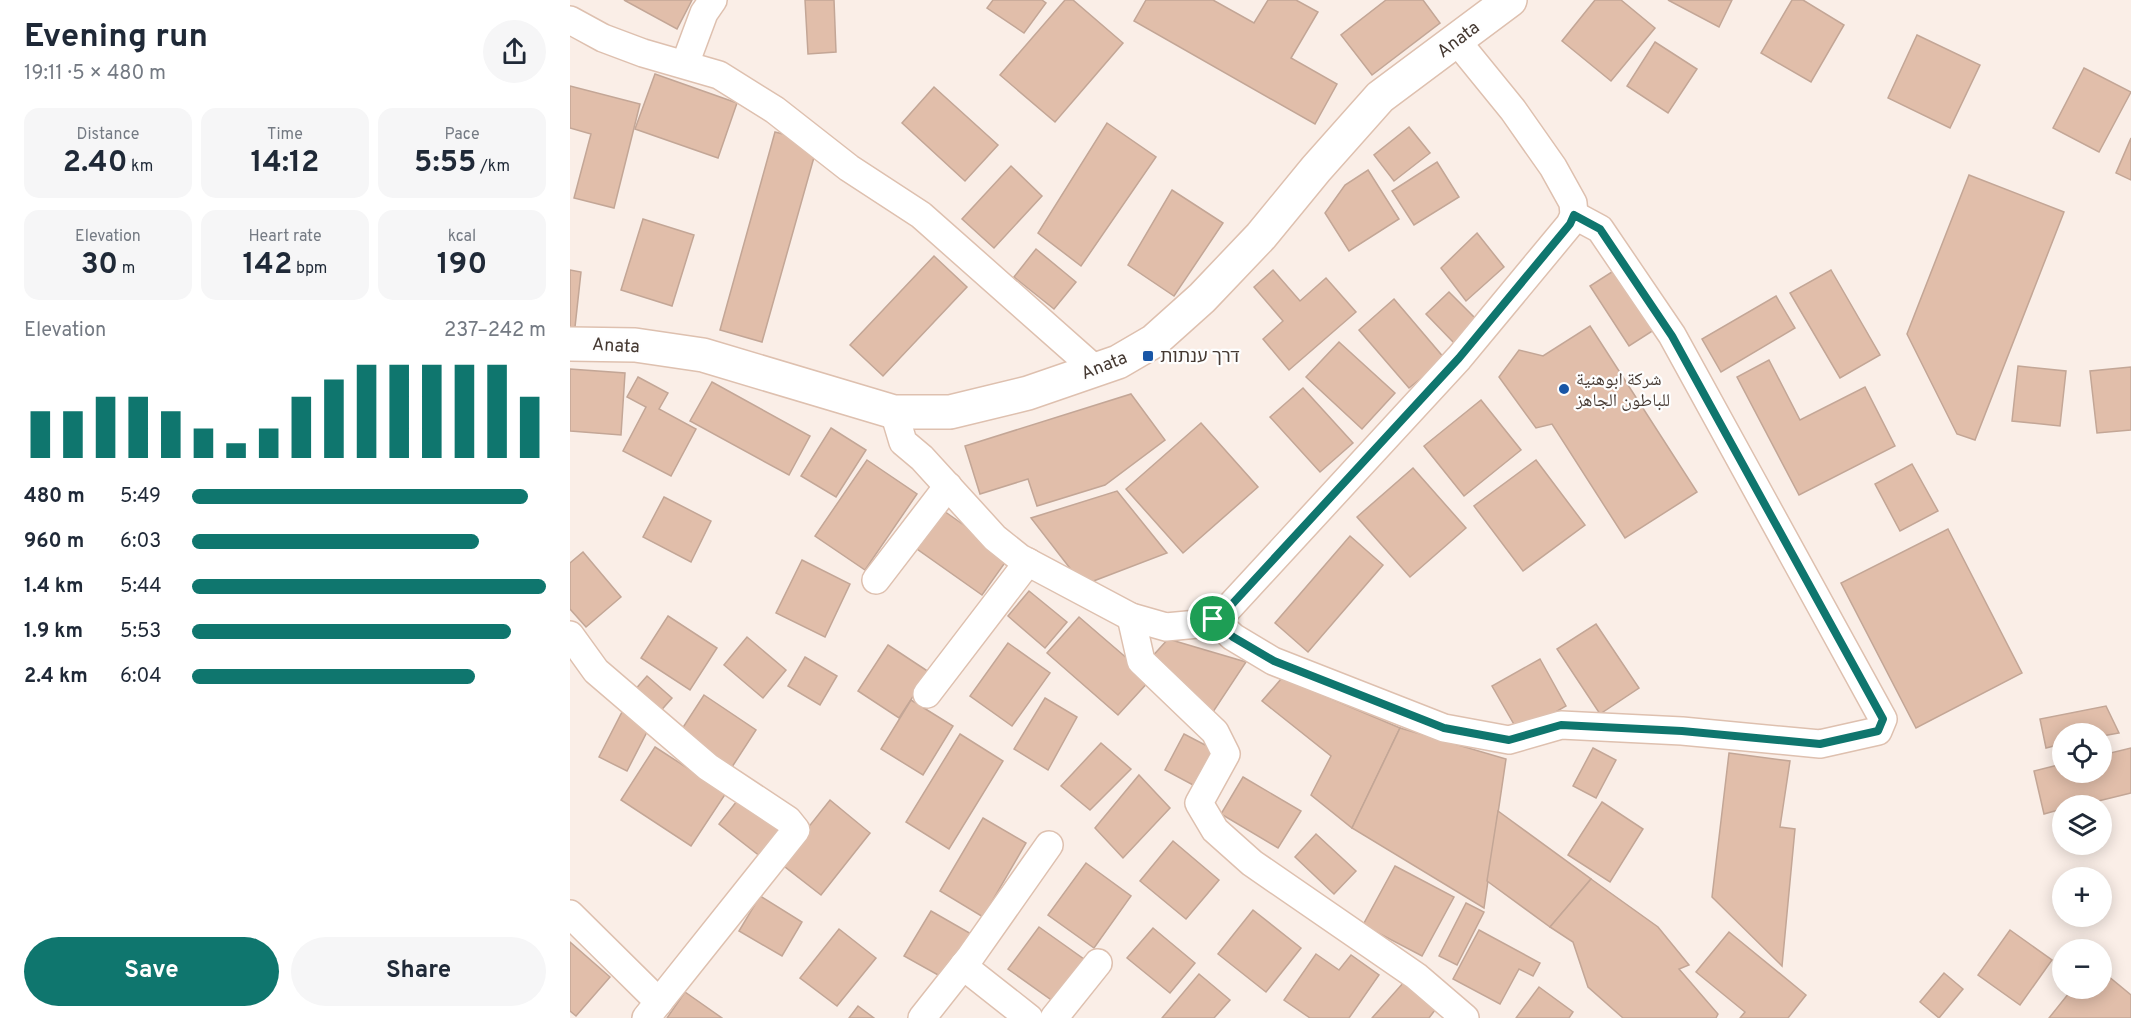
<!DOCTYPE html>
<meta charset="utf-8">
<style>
:root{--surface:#fff;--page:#f6f6f7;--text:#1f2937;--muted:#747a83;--accent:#0f766e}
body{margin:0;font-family:Overpass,"Noto Naskh Arabic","Noto Sans Hebrew",sans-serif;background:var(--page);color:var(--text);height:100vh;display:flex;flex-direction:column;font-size:22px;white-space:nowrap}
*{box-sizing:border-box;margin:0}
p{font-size:20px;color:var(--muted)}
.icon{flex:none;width:33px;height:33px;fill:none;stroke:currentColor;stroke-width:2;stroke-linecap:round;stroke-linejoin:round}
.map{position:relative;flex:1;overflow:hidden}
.panel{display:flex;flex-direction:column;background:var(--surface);width:570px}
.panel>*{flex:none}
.controls{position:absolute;left:1482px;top:723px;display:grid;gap:12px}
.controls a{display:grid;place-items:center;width:60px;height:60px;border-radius:50%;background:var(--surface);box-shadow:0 3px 15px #0003;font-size:30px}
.pin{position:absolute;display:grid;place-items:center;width:51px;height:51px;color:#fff;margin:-26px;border:3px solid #fff;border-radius:50%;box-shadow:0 2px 6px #0007}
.round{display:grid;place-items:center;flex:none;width:63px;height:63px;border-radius:32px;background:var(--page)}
.summary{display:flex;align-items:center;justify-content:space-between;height:102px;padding:0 24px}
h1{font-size:33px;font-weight:700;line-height:45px}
.stats{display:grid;grid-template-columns:repeat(3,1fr);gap:9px;height:102px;padding:6px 24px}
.stats div{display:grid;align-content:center;border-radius:15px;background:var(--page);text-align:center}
.stats b{font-size:30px;font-weight:700}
.stats small{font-size:16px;font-weight:400}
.stats p{font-size:16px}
.chart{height:168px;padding:12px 24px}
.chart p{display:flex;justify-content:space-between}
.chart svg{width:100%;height:108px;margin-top:6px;stroke:var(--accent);stroke-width:6}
.button{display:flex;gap:12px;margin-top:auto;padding:12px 24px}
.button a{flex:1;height:69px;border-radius:36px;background:var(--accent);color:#fff;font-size:24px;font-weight:700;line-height:69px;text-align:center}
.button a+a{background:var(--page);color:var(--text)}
ul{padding:0 24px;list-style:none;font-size:20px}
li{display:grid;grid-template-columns:96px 72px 1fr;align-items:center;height:45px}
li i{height:15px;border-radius:8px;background:var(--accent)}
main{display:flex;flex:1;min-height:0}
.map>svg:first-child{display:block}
</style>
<main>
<section class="panel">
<div class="summary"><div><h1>Evening run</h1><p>19:11 · 5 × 480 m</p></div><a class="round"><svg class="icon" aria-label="share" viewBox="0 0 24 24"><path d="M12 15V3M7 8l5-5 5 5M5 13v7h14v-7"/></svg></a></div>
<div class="stats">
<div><p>Distance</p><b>2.40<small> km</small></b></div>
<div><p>Time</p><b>14:12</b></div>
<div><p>Pace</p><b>5:55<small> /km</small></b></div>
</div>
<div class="stats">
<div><p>Elevation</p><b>30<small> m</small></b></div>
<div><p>Heart rate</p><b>142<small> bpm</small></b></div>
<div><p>kcal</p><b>190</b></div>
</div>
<div class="chart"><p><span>Elevation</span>237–242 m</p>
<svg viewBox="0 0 160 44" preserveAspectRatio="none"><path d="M5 44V25M15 44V25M25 44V19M35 44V19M45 44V25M55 44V32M65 44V38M75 44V32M85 44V19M95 44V12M105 44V6M115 44V6M125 44V6M135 44V6M145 44V6M155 44V19"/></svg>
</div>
<ul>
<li><b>480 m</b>5:49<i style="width:95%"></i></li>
<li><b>960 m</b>6:03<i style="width:81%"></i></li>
<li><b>1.4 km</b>5:44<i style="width:100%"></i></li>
<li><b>1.9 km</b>5:53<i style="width:90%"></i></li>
<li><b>2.4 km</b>6:04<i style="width:80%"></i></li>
</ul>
<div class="button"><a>Save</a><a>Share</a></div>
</section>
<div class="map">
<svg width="1561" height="1018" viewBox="0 0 1561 1018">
<rect width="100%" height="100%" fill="#faeee7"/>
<!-- building -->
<g fill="#e1beaa" stroke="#c3a696" stroke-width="1.5">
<path d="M 54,0 L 122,0 L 107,29 Z"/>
<path d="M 235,0 L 264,0 L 266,52 L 238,54 Z"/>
<path d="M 423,0 L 472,0 L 476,3 L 454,33 L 417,8 Z"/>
<path d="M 495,0 L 503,0 L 553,43 L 485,122 L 430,75 Z"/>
<path d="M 576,0 L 643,0 L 684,23 L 698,0 L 726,0 L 748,12 L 721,58 L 767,84 L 745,124 L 564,21 Z"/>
<path d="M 816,0 L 853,0 L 870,23 L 802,75 L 771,35 Z"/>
<path d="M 1025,0 L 1051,0 L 1085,28 L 1041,81 L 992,41 Z"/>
<path d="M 1098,0 L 1162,0 L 1149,27 Z"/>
<path d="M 1222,0 L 1233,0 L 1274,25 L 1241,82 L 1191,53 Z"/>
<path d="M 1347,35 L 1410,65 L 1380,128 L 1318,98 Z"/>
<path d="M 1085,42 L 1127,69 L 1098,113 L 1057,86 Z"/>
<path d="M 1514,68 L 1561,92 L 1529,152 L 1483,128 Z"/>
<path d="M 85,74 L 167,103 L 148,158 L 65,129 Z"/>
<path d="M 0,86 L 70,104 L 44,208 L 4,198 L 21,134 L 0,128 Z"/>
<path d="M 364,87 L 428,145 L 395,181 L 332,123 Z"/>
<path d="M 537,123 L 586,157 L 511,266 L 468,233 Z"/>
<path d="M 839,127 L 860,153 L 824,181 L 804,155 Z"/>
<path d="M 205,132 L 248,143 L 192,342 L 150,330 Z"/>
<path d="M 1561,138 L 1561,180 L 1546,173 Z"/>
<path d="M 867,162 L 889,197 L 844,225 L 822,191 Z"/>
<path d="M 441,166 L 472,196 L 424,248 L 392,219 Z"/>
<path d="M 798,170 L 829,219 L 779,251 L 755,213 L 775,185 Z"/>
<path d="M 1399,175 L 1494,212 L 1405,440 L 1387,434 L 1337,334 Z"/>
<path d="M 602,190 L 653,223 L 604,296 L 558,265 Z"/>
<path d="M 73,219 L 124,235 L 102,306 L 51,290 Z"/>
<path d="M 907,233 L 934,267 L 896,301 L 871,268 Z"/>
<path d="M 466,249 L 506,282 L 484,309 L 444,277 Z"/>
<path d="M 364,256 L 397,287 L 313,376 L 280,345 Z"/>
<path d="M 1048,268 L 1087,328 L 1059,346 L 1020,286 Z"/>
<path d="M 0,270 L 11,272 L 5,327 L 0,327 Z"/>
<path d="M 703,270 L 730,301 L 756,278 L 786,312 L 719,370 L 693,339 L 713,321 L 684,287 Z"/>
<path d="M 1261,270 L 1310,355 L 1270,378 L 1220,293 Z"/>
<path d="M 879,292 L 908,321 L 884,343 L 856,314 Z"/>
<path d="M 1206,296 L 1225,328 L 1151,372 L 1132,339 Z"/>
<path d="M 824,299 L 875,359 L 839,388 L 789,330 Z"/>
<path d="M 1020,326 L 1127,492 L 1055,538 L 982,424 L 966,428 L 929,377 L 949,350 L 973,356 Z"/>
<path d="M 769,342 L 825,393 L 792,429 L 736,377 Z"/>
<path d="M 1199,360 L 1230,420 L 1295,387 L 1325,446 L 1229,495 L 1167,377 Z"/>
<path d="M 1448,366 L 1496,371 L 1490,426 L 1442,421 Z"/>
<path d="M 1561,367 L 1561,430 L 1527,433 L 1520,371 Z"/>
<path d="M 0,369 L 55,373 L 51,435 L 0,431 Z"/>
<path d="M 68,377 L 98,393 L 89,409 L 126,429 L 101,476 L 53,451 L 76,407 L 57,397 Z"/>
<path d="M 142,382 L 240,436 L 219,475 L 120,421 Z"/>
<path d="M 733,388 L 783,443 L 750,472 L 700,417 Z"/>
<path d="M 561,394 L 595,440 L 535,485 L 467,506 L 458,479 L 410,494 L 395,446 Z"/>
<path d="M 911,400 L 951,450 L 894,496 L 854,446 Z"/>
<path d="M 631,423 L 688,487 L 613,553 L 556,489 Z"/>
<path d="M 261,428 L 296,450 L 266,497 L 231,476 Z"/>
<path d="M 297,460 L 347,494 L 295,570 L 245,536 Z"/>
<path d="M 966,460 L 1015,525 L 953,571 L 904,506 Z"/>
<path d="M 1342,464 L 1368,511 L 1330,531 L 1305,484 Z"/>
<path d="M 843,468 L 896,528 L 840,577 L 787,517 Z"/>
<path d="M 547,491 L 597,553 L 513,585 L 461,518 Z"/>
<path d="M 94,497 L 141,521 L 121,562 L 73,537 Z"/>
<path d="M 374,511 L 439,557 L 412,595 L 347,549 Z"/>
<path d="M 1378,529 L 1452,673 L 1346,728 L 1271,583 Z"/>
<path d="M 780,536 L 813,565 L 738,652 L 705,623 Z"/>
<path d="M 13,552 L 51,597 L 16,627 L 0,609 L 0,563 Z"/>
<path d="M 232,560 L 280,584 L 255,637 L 206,613 Z"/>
<path d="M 459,591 L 497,622 L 475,648 L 438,616 Z"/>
<path d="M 98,616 L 147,648 L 120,690 L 71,658 Z"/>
<path d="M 509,617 L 581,679 L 548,715 L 477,653 Z"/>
<path d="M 1026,624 L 1069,688 L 1030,714 L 987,649 Z"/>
<path d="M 177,637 L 216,670 L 193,698 L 154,665 Z"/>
<path d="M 598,639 L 676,662 L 643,712 L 580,659 Z"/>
<path d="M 438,643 L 480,673 L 442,726 L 400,696 Z"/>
<path d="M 318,645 L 359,672 L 329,718 L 288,691 Z"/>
<path d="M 235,657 L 267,676 L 250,705 L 218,686 Z"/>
<path d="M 970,659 L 996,706 L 949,733 L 922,686 Z"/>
<path d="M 77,676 L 102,698 L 88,714 L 63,692 Z"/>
<path d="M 712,678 L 830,728 L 782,828 L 741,795 L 761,756 L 692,701 Z"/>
<path d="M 134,695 L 186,730 L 162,767 L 110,732 Z"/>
<path d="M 475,698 L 507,717 L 478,770 L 444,749 Z"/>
<path d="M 341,700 L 383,726 L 353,775 L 311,749 Z"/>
<path d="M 1536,706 L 1549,733 L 1532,736 L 1532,734 L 1492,734 L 1492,744 L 1476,748 L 1470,719 Z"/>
<path d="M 52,712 L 80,726 L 57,771 L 29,757 Z"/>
<path d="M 830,728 L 936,759 L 914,908 L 782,828 Z"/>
<path d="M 390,734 L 433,761 L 379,849 L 336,822 Z"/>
<path d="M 614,734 L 643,749 L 623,785 L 595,770 Z"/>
<path d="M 531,743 L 561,769 L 520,810 L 491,786 Z"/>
<path d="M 85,747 L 156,793 L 121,846 L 51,800 Z"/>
<path d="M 1023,748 L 1046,760 L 1026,798 L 1003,786 Z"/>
<path d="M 1561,748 L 1561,793 L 1508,806 L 1492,806 L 1492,809 L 1474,814 L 1464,771 L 1492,764 L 1492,772 L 1532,772 L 1532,755 Z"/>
<path d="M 1159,753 L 1220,761 L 1210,827 L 1225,829 L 1212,966 L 1142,897 Z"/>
<path d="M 569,775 L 600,808 L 553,858 L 525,828 Z"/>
<path d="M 673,777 L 731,811 L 708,848 L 651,814 Z"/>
<path d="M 170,797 L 212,829 L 191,857 L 149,824 Z"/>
<path d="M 260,800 L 300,833 L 251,895 L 210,863 Z"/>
<path d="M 1032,802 L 1073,829 L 1040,882 L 998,855 Z"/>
<path d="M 928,811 L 1021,879 L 980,927 L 917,881 Z"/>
<path d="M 413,818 L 456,843 L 413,917 L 370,891 Z"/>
<path d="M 746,834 L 786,871 L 764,894 L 725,857 Z"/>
<path d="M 603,841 L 649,880 L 616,919 L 570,881 Z"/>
<path d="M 516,863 L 561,896 L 524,948 L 478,915 Z"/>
<path d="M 825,866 L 884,897 L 852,956 L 793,925 Z"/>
<path d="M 1021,879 L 1088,927 L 1119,965 L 1109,969 L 1148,1014 L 1146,1018 L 1053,1018 L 1018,987 L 1003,942 L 980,927 Z"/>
<path d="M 190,896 L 232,922 L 212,956 L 169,931 Z"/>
<path d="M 896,903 L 914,912 L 887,965 L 869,956 Z"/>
<path d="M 683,910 L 731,948 L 696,992 L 648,954 Z"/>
<path d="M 361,911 L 403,935 L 377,980 L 334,956 Z"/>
<path d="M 469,927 L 518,962 L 487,1004 L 438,969 Z"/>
<path d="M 583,928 L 625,963 L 600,993 L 557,958 Z"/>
<path d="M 269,929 L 306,958 L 267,1006 L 230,978 Z"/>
<path d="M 909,930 L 970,963 L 963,976 L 949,969 L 930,1004 L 883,979 Z"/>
<path d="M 1440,930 L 1482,960 L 1450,1005 L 1408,975 Z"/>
<path d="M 1159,932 L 1236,995 L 1218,1018 L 1170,1018 L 1175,1012 L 1126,972 Z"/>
<path d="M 0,942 L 40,977 L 6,1016 L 0,1011 Z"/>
<path d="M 746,954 L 769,970 L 781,955 L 809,975 L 779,1018 L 740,1018 L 714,1000 Z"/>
<path d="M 1532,971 L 1561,995 L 1561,1018 L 1479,1018 L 1503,988 L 1532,988 Z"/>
<path d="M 1374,973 L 1393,989 L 1369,1018 L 1350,1002 Z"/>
<path d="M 629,974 L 660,1000 L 644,1018 L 592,1018 Z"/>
<path d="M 834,982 L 865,1010 L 859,1018 L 802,1018 Z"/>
<path d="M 969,987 L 1003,1012 L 999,1018 L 946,1018 Z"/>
<path d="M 115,992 L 152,1018 L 97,1018 Z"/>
<path d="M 288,1006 L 304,1018 L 279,1018 Z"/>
</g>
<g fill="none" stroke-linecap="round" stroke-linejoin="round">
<!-- minor casing -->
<g stroke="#dec0af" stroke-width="30">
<g id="minor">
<path d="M 0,20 L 33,38 L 73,53 L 149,75 L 205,110 L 279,168 L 351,215 L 526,370"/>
<path d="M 115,64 L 134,13 L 143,0"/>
<path d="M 324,412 L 333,442 L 352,458 L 425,538 L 450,558 L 561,617 L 596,627 L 628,624 L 653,614 L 889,358 L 1000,224 L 1004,215 L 1003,203 L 983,167 L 943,110 L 886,40"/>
<path d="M 306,580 L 378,486"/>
<path d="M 561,617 L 571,661 L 645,732 L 656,754 L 629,803 L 645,830 L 682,863 L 846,976 L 895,1018"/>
<path d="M 643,619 L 663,637 L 703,661 L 874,728 L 939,740 L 991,725 L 1112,731 L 1250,744 L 1308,731 L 1313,719 L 1102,335 L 1030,229 L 1004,215"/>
<path d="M 0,635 L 26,671 L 138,767 L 218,820 L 226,830 L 76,1018"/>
<path d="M 357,694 L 458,562"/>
<path d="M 0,914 L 89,1002"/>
<path d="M 393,966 L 459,1018"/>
<path d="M 352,1018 L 401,956 L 479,845"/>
<path d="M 484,1018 L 528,963"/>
</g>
</g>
<!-- tertiary casing -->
<g stroke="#dec0af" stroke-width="36">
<path id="tertiary" d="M 0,344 L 65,345 L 133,355 L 324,412 L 380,412 L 458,393 L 548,362 L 584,341 L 632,298 L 691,236 L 746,169 L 810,97 L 940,0"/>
</g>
<!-- minor -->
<use href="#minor" stroke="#fff" stroke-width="27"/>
<!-- tertiary -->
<use href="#tertiary" stroke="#fff" stroke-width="33"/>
</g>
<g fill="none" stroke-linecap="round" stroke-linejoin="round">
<!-- route casing -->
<g stroke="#fff" stroke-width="12">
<path id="route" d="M 1004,215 L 1030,229 L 1102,336 L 1313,719 L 1308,731 L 1250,744 L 1112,731 L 991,725 L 939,740 L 874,728 L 704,661 L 663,637 L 643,619 L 653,614 L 889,358 L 1000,224 Z"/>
</g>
<!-- route -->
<use href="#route" stroke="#0f766e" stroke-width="8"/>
</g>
<!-- markers -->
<g fill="#1956a6" stroke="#fefefe" stroke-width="2">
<rect x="572" y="350" width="12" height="12" rx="3"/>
<circle cx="994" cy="389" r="6"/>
</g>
<g text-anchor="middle" stroke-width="4.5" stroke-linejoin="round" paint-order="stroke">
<!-- street labels -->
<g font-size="18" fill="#453932" stroke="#fefefe">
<text transform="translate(888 39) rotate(-37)" y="6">Anata</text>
<text transform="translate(46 345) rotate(3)" y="6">Anata</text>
<text transform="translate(534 365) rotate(-22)" y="6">Anata</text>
</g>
<!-- poi labels -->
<g font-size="18" fill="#453932" stroke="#fefefe" text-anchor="start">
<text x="590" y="362">דרך ענתות</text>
<text x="1006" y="385">شركة ابوهنية<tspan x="1006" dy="21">للباطون الجاهز</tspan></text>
</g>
</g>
</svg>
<div class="controls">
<a><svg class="icon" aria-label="locate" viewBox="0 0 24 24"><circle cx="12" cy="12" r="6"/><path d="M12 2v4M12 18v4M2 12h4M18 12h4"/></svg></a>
<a><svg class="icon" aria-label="layers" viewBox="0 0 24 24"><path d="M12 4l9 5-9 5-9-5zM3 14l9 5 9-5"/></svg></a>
<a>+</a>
<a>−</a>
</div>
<div class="pin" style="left:643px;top:619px;background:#1e9e55"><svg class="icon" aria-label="arrive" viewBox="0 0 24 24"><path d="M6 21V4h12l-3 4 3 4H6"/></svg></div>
</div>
</main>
